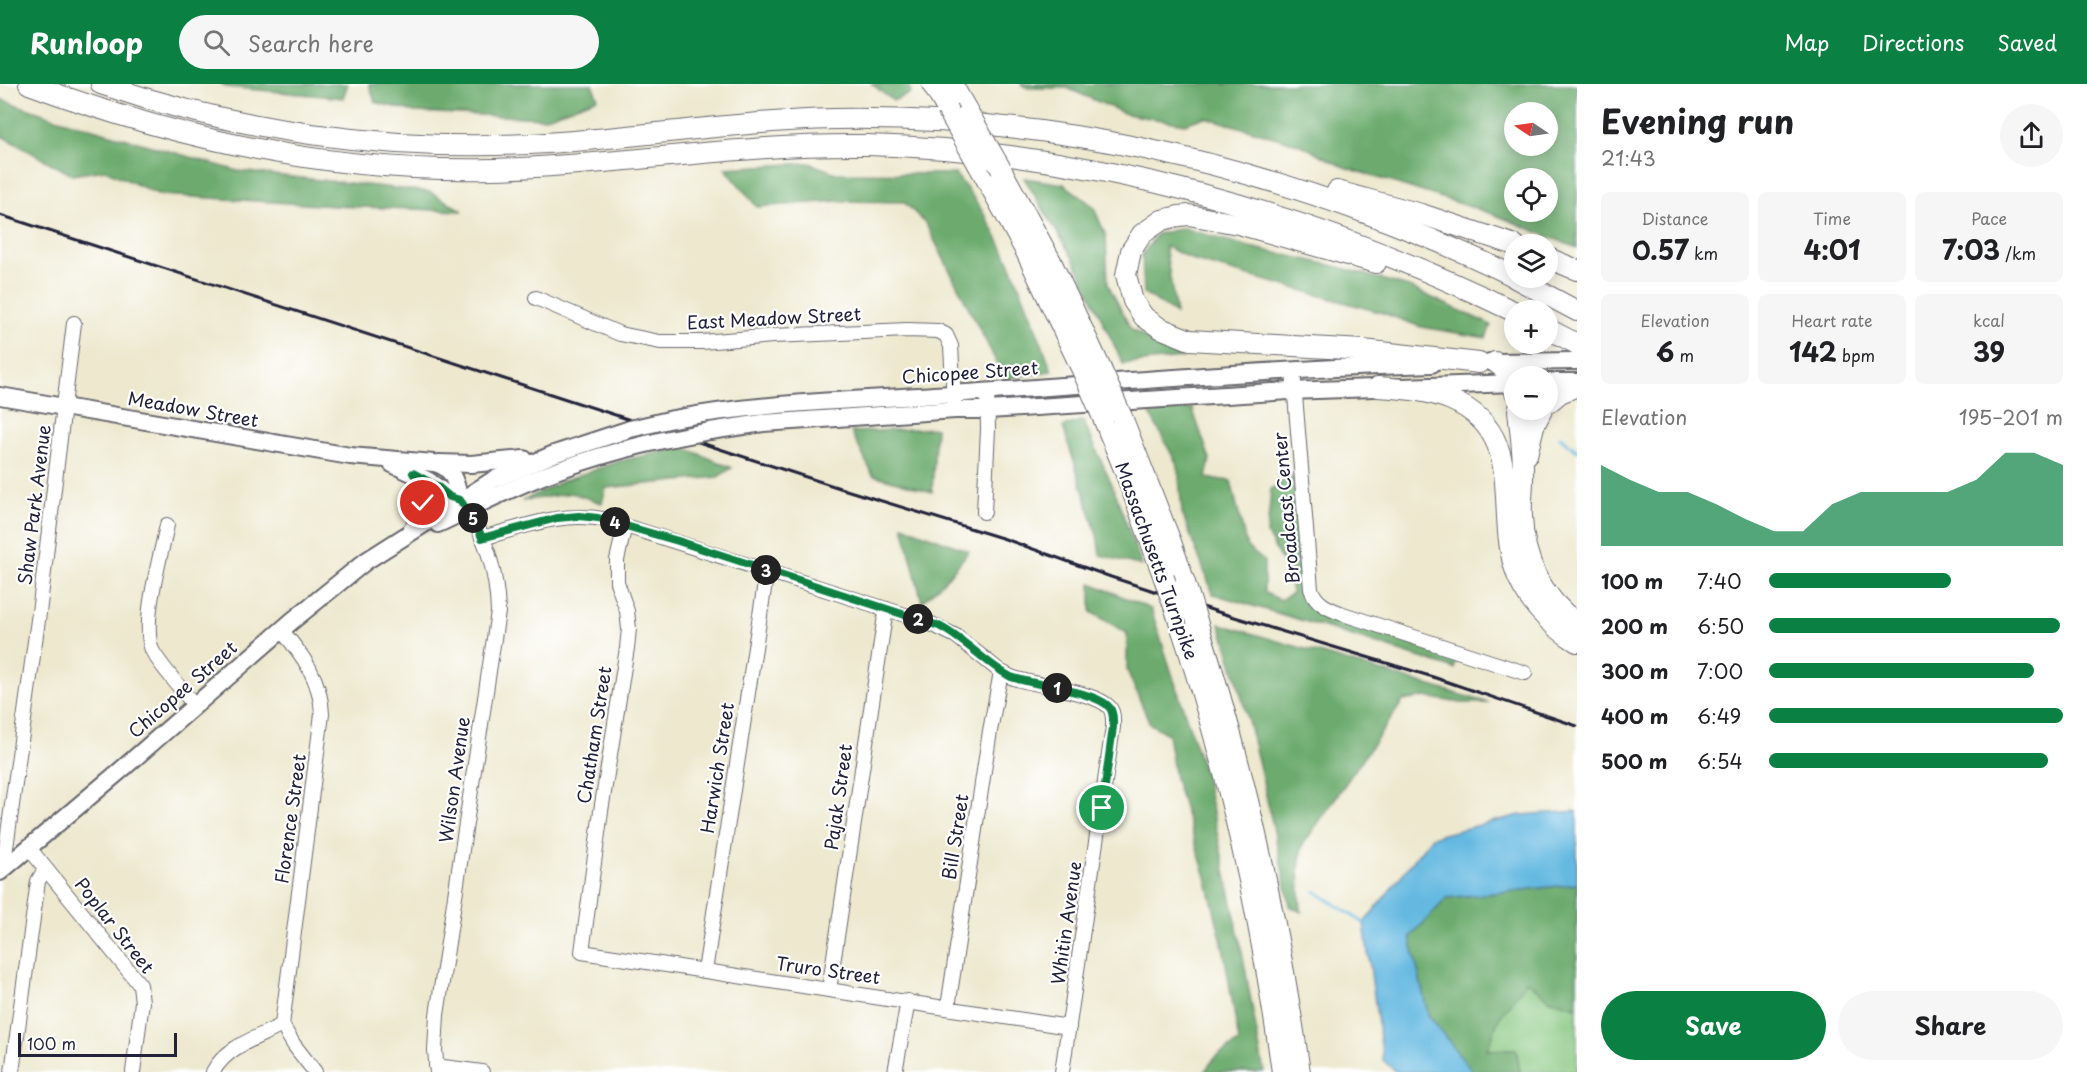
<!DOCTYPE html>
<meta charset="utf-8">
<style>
:root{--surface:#fff;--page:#f6f6f6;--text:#202124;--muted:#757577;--accent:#0b8043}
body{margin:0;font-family:"Playpen Sans",sans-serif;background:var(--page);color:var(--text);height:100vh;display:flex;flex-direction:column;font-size:22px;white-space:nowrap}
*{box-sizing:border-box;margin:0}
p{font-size:20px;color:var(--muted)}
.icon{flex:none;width:33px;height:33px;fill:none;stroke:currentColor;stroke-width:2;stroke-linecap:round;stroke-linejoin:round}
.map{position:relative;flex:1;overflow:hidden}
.details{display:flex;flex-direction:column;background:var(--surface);width:510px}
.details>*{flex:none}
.needle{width:39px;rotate:283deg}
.fabs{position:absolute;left:1504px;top:18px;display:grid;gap:12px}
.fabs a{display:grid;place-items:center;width:54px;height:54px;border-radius:50%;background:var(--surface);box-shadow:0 3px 15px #0003;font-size:30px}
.scale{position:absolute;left:18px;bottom:15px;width:159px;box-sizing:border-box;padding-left:6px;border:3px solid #22223b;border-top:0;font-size:16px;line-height:21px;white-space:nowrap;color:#22223b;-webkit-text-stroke:4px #fff;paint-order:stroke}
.pin{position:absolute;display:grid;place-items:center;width:51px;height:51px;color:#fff;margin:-26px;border:3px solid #fff;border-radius:50%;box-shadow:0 2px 6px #0007}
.km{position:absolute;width:30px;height:30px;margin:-15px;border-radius:50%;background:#222;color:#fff;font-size:16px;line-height:30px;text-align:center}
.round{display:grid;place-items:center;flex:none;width:63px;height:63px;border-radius:32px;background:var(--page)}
.head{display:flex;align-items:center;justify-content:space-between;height:102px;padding:0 24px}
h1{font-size:33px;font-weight:700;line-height:45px}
.stats{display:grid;grid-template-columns:repeat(3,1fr);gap:9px;height:102px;padding:6px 24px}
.stats div{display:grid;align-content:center;border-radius:9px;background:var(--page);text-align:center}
.stats b{font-size:26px;font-weight:700}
.stats small{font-size:16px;font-weight:400}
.stats p{font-size:16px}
.chart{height:168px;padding:12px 24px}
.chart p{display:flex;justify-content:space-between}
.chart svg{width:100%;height:108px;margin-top:6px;fill:var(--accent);opacity:.7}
.action{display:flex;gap:12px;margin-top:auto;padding:12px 24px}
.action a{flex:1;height:69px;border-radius:36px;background:var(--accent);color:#fff;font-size:24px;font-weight:700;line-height:69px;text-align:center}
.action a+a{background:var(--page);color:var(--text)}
ul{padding:0 24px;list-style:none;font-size:20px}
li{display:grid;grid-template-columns:96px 72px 1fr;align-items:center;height:45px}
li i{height:15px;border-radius:8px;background:var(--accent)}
header{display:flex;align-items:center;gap:36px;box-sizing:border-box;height:84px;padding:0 30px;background:var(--accent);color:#fff}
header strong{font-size:28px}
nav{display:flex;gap:33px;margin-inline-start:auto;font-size:21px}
.search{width:420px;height:54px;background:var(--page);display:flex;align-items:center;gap:15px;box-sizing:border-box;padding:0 21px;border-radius:33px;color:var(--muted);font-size:22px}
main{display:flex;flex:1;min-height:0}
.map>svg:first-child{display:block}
</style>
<header>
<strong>Runloop</strong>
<div class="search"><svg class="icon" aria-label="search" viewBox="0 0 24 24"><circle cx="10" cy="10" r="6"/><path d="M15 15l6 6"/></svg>Search here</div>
<nav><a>Map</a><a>Directions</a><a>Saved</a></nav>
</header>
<main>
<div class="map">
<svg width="1577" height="988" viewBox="0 0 1577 988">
<rect width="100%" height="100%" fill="#fff"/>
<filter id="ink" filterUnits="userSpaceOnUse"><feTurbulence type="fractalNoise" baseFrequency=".0167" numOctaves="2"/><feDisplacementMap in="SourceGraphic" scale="12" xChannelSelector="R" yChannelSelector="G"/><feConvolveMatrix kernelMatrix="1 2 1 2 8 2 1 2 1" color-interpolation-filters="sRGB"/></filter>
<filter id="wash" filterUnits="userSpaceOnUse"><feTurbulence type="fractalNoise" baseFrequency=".008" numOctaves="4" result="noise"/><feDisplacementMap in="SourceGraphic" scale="24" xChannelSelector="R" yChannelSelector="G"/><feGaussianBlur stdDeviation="1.35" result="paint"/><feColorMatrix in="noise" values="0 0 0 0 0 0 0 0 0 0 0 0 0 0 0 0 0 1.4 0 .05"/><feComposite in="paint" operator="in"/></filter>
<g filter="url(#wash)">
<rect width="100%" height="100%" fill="#ede8ce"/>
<!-- green -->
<path fill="#85c67e" stroke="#54745c" stroke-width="1.5" d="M 1527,896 L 1549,915 L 1577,923 L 1577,988 L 1564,988 L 1562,986 L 1560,988 L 1520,988 L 1516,965 L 1487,966 L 1499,934 Z"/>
<!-- forest -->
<g fill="#6cab6d" stroke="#476654" stroke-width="1.5" fill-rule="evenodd">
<path d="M 222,0 L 348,0 L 343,14 L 226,3 Z"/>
<path d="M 369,0 L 592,0 L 598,14 L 544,34 L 415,28 L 375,18 Z"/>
<path d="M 872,0 L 908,0 L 911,9 L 893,17 Z"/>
<path d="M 1020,0 L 1570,0 L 1577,2 L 1577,164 L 1493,130 L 1344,83 L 1301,61 L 1205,33 L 1185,40 L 1126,30 L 1067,4 L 1028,4 ZM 1515,28 L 1548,28 L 1548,62 L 1515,62 ZM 1515,94 L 1548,94 L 1548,128 L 1515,128 Z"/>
<path d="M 0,15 L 55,34 L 238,87 L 430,108 L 463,127 L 335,122 L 160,111 L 105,86 L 72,91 L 0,51 Z"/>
<path d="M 809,79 L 836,89 L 955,90 C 1003,145 1026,219 1052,287 L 1005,295 L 926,140 L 904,118 L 837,117 L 757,123 L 725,84 Z"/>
<path d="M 1024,94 L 1064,100 L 1093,122 L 1106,152 L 1108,200 L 1131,245 L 1182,274 L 1123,280 L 1073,174 Z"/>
<path d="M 1183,144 L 1250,163 L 1339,183 L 1409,203 L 1491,241 L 1486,254 L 1421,243 L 1383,229 L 1195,177 L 1165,162 L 1176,230 L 1144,209 L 1142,171 L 1157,150 Z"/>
<path d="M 1192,324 L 1210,375 L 1206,394 L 1231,397 L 1247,463 L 1264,477 L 1264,508 L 1280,516 L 1292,509 L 1289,491 L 1267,450 L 1271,405 L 1293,391 L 1299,444 L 1300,489 L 1304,520 L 1456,576 L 1455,585 L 1334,546 L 1213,510 L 1182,429 L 1178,382 L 1150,330 Z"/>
<path d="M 1083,336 L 1113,403 L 1142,482 L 1100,471 L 1097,451 L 1063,343 Z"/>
<path d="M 936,344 L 932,408 L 873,391 L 851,348 Z"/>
<path d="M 683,363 L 732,384 L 718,393 L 606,404 L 602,419 L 572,409 L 522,417 L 565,396 L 620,377 Z"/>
<path d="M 903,442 L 969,467 L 949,492 L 922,518 Z"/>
<path d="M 1091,499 L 1151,525 L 1205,691 L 1241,862 L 1264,988 L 1204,988 L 1216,972 L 1239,958 L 1223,863 L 1206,793 L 1175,695 L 1168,650 L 1150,640 L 1127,586 L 1127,549 L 1091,528 Z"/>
<path d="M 1220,540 L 1489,619 L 1461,619 L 1425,613 L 1403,617 L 1302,762 L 1299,785 L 1301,828 L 1290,822 C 1270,727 1250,632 1220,540 Z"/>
<path d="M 1577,800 L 1577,923 L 1549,915 L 1527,897 L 1499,934 L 1487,966 L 1516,965 L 1520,988 L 1473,988 L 1428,931 L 1410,853 L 1447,814 Z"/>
</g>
<!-- water -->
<path fill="#65b9e1" stroke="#446e8e" stroke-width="1.5" d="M 1577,727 L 1577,800 L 1447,814 L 1410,853 L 1428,931 L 1473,988 L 1396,988 L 1383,976 L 1364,839 L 1432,753 L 1520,731 Z"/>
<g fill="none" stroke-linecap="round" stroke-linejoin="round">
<!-- stream -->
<g stroke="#65b9e1" stroke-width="3">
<path d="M 1560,353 L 1577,367"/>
<path d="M 1315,807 L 1364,839"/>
</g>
</g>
</g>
<g filter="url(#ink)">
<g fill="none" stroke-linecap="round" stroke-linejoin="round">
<!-- minor casing -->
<g stroke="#69676e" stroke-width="16">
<g id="minor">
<path d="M 536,214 L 620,250 L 660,258 L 702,258 L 773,252 L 907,246 L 938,247 L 946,251 L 951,262 L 954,317"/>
<path d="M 1293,287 L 1311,505 C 1316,520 1329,525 1343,530 L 1525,589"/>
<path d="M 984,428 L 988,345 L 987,307"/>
<path d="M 167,441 C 161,472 141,537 152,566 C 158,579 185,609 195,622"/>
<path d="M 625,441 L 617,476 L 617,498 L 627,527 L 629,545 L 627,564 L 601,727 L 582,868 L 1069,943"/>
<path d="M 410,446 C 425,429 430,407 413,389"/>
<path d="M 482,454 C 523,443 564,426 607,436 L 927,538 L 956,552 L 1001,588 L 1011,593 C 1033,602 1097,607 1110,624 C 1114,630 1113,636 1113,643 L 1062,988"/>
<path d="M 281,546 C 303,571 321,596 322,630 L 282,941"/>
<path d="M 29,764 L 140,901 L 142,918 L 133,988"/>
<path d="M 3,785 L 39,529 L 74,239"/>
<path d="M 705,887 L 767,486"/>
<path d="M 829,906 L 886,525"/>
<path d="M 948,923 L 990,647 L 1001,588"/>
<path d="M 282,941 L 294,961 L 315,988"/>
<path d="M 436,982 L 482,988"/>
<path d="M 12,988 L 38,797 L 45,785"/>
<path d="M 213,988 C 226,962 258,954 282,941"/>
<path d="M 437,988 L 435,966 L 437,931 L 498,528 C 497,490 486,447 461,418"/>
<path d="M 895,988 L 908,917"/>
</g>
</g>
<!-- major casing -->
<g stroke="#69676e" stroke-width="20">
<g id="major">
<path d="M 1490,278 L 1577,277"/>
<path d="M 1548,298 L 1577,298"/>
<path d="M 0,312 L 350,372 L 434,379 C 453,383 456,398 460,416"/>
<path d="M 673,335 C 769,317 868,316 966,309 C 1121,298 1276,285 1432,280"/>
<path d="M 710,347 L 763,339 L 955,326 L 988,326 L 1289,307 L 1515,299"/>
<path d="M 439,379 L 471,380 L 524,375"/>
<path d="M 392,380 L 429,397 L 450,413 L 460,416"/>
<path d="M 438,440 C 460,430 482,418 505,408 C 555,385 609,368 663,356"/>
<path d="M 0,788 L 121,686 L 292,537 L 366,477 L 493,396 L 554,370 L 630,345"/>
</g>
</g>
<!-- highway casing -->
<g stroke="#69676e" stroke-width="22">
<g id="highway">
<path d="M 29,0 C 178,56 333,89 493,85 C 618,82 741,59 867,61 C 1092,66 1314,130 1515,228"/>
<path d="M 101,0 C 238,47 385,67 530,60 C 632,55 733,37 835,35 C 1018,32 1197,66 1368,130 C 1418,149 1468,169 1515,193"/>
<path d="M 932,0 L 947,25"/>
<path d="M 952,0 L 968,28"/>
<path d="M 979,82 L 1026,168 L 1083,288"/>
<path d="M 1001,85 L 1050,175 L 1101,285"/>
<path d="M 1337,107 L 1421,130 L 1515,161"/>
<path d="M 1548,174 L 1577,186"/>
<path d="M 1376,179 L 1238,140 L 1189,131 L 1179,132 L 1162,136 L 1142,150 L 1131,167 L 1126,191 L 1133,217 L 1144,233 L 1160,244 L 1190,256 L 1363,266 L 1479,279"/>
<path d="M 1515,194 L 1577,227"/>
<path d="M 1548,245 L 1577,260"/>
<path d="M 1495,278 L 1509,289 L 1515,308"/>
<path d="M 1378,303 C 1403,305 1428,306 1451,316 C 1526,348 1496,421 1514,482 C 1523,514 1549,541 1577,558"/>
<path d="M 1548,319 L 1560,309 L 1577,302"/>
<path d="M 1518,326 C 1520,348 1524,372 1523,395 C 1523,407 1521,419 1522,432 C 1523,475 1542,514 1577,539"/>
<path d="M 1122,333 L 1171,458 L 1185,499"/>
<path d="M 1103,334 L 1124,385 L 1164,494"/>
<path d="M 1527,371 L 1534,342 L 1542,326"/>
<path d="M 1177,531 C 1227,679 1261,833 1282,988"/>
<path d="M 1197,537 C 1245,684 1278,835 1300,988"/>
</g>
</g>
<!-- minor -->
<use href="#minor" stroke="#fff" stroke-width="14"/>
<!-- major -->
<use href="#major" stroke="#fff" stroke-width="16"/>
<!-- highway -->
<use href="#highway" stroke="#fff" stroke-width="20"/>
<!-- rail -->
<path stroke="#22223b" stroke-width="3" d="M 0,131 L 846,406 L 1005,455 L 1111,493 L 1218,528 L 1433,593 L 1577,642"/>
<!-- major-bridge casing -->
<g stroke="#69676e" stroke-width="20" stroke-linecap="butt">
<g id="major-bridge">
<path d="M 630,345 L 673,335"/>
<path d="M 663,356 L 710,347"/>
</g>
</g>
<!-- highway-bridge casing -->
<g stroke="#69676e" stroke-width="22" stroke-linecap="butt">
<g id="highway-bridge">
<path d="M 947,25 L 979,82"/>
<path d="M 968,28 L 1001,85"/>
<path d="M 1101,285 L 1122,333"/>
<path d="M 1083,288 L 1103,334"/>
<path d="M 1164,494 L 1177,531"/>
<path d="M 1185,499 L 1197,537"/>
</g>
</g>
<!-- major-bridge -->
<use href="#major-bridge" stroke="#fff" stroke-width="16"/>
<!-- highway-bridge -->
<use href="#highway-bridge" stroke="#fff" stroke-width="20"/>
</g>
</g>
<g fill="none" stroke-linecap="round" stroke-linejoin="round" filter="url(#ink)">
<!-- route casing -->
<g stroke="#fff" stroke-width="12">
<path id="route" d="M 423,419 L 421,399 L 413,389 L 438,403 L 450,413 L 460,416 L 476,439 L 482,454 L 557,434 L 579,432 L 598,434 L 678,457 L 939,542 C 966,556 985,579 1011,593 C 1033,601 1097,607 1110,624 C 1114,630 1113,636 1113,643 L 1102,724"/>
</g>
<!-- route -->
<use href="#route" stroke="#0b8043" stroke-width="8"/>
</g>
<g text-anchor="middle" stroke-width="4.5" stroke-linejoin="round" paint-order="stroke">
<!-- street labels -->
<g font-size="18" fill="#22223b" stroke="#fff">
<text transform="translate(774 235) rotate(-3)" y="6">East Meadow Street</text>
<text transform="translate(970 289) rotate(-4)" y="6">Chicopee Street</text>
<text transform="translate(193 326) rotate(10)" y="6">Meadow Street</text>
<text transform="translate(35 421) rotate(-83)" y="6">Shaw Park Avenue</text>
<text transform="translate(1287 424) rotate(-95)" y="6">Broadcast Center</text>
<text transform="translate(1156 477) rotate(70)" y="6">Massachusetts Turnpike</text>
<text transform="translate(183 606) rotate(-41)" y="6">Chicopee Street</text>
<text transform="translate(595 651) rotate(-81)" y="6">Chatham Street</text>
<text transform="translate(718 684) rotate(-81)" y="6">Harwich Street</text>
<text transform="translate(455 696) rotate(-82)" y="6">Wilson Avenue</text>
<text transform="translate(839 713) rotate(-82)" y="6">Pajak Street</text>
<text transform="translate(291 735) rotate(-82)" y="6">Florence Street</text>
<text transform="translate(956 753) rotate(-81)" y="6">Bill Street</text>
<text transform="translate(1067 839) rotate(-82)" y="6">Whitin Avenue</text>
<text transform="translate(114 842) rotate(52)" y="6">Poplar Street</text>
<text transform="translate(828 887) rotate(8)" y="6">Truro Street</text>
</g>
</g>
</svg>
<div class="fabs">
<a><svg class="needle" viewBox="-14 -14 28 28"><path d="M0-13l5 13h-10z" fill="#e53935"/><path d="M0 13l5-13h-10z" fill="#757577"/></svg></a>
<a><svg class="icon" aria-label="locate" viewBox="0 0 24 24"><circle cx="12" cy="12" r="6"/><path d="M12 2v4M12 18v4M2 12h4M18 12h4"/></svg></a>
<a><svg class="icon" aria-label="layers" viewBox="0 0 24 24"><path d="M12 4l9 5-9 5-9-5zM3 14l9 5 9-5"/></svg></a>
<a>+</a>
<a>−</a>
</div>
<div class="scale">100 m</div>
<div class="pin" style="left:1102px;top:724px;background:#1e9e55"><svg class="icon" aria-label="arrive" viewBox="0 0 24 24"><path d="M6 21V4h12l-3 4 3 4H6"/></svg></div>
<div class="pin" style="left:423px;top:419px;background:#d93025"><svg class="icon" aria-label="check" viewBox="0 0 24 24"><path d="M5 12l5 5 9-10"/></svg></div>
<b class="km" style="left:1057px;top:604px">1</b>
<b class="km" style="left:918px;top:535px">2</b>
<b class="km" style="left:766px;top:486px">3</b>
<b class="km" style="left:615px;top:438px">4</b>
<b class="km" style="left:473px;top:434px">5</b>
</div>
<section class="details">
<div class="head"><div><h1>Evening run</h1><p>21:43</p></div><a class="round"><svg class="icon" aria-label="share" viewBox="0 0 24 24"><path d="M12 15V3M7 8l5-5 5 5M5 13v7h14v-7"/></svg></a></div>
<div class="stats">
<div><p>Distance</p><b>0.57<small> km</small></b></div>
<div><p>Time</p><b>4:01</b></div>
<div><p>Pace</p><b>7:03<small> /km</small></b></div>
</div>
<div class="stats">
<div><p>Elevation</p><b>6<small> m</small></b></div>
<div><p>Heart rate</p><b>142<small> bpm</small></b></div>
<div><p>kcal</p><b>39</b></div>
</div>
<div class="chart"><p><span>Elevation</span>195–201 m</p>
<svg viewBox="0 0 160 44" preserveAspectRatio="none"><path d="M0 44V11L10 17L20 22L30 22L40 27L50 33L60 38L70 38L80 27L90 22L100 22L110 22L120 22L130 17L140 6L150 6L160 11V44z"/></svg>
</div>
<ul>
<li><b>100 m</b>7:40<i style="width:62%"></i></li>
<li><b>200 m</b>6:50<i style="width:99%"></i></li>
<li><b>300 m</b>7:00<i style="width:90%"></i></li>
<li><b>400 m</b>6:49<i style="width:100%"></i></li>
<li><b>500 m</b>6:54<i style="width:95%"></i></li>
</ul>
<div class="action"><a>Save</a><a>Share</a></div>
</section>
</main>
